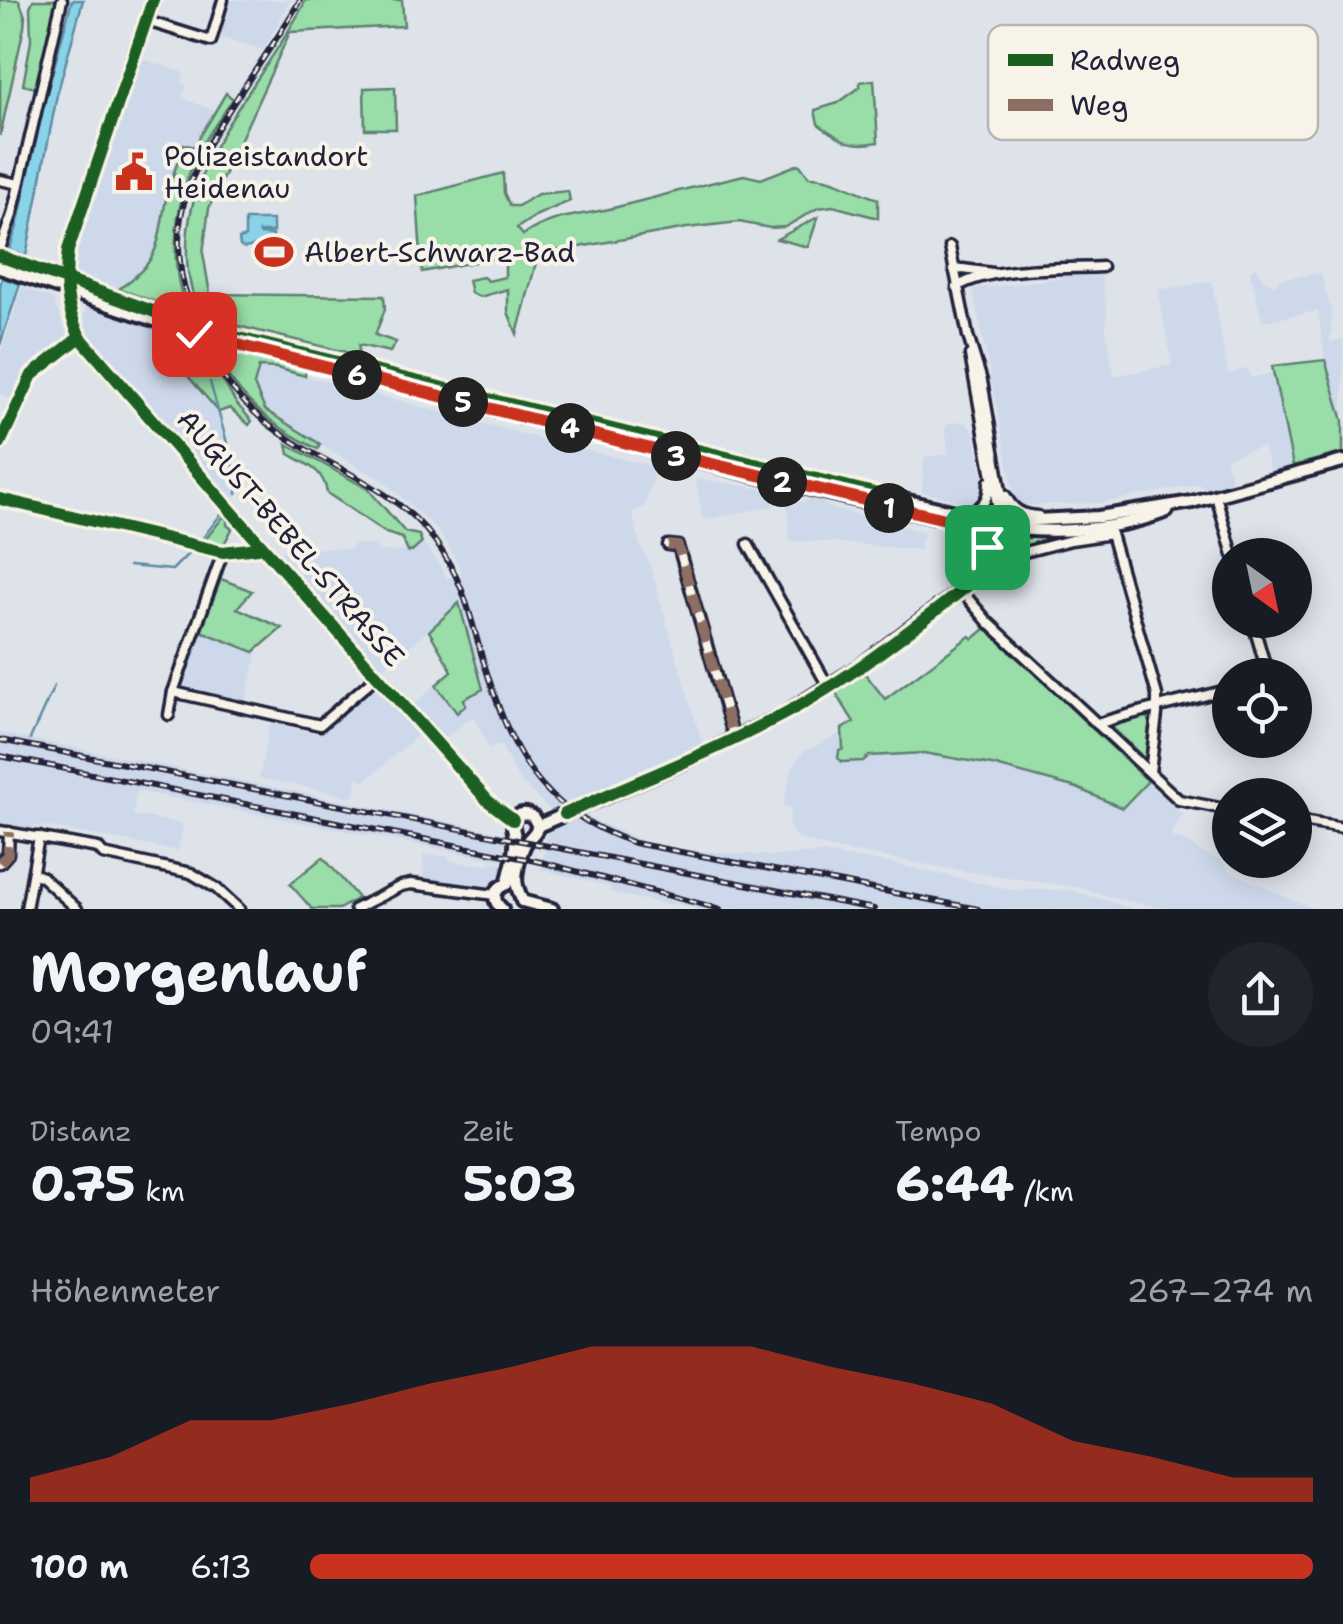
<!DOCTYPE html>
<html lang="de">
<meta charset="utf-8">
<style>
:root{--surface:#171b24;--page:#20242c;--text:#f1f3f6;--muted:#9ea1a6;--accent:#c8321e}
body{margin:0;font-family:"Shantell Sans",sans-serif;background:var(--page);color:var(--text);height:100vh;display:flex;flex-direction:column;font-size:38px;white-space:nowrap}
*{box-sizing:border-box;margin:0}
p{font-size:32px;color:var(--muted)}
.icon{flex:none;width:55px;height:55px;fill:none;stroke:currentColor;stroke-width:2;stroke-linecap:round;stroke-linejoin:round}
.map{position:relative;height:909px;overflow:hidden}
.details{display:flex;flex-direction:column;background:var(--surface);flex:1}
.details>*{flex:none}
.needle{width:65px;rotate:147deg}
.buttons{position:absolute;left:1212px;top:538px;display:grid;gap:20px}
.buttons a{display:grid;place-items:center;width:100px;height:100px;border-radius:50%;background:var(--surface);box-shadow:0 5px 25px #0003;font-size:50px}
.pin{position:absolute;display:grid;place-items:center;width:85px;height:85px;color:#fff;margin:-42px;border-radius:20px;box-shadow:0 5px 15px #0006}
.km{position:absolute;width:50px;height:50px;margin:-25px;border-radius:50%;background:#222;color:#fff;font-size:28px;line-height:50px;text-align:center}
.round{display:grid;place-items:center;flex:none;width:105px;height:105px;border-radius:52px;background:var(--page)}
.headline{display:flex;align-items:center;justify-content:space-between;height:170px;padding:0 30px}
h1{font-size:55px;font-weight:700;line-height:75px}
.stats{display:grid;grid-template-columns:repeat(3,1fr);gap:15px;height:170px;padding:10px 30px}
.stats div{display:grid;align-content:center}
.stats b{font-size:50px;font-weight:700}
.stats small{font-size:28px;font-weight:400}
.stats p{font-size:28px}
.chart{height:280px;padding:20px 30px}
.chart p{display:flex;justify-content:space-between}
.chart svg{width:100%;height:180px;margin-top:10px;fill:var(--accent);opacity:.7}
ul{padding:0 30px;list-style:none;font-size:32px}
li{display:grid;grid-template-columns:160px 120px 1fr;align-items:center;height:75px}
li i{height:25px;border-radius:12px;background:var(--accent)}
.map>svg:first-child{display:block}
</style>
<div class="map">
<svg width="1343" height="909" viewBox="0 0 1343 909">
<rect width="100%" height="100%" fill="#dee3e9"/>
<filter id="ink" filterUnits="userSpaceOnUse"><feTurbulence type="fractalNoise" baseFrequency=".01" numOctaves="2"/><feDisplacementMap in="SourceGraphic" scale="20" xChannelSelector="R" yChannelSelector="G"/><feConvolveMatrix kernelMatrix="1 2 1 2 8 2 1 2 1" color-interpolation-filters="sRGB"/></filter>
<g filter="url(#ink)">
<!-- built -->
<g fill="#cdd8ea">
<path d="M 231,0 L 290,0 L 264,50 L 220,37 Z"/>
<path d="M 140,58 L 184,73 L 182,82 L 186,86 L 182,98 L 215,111 L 193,148 L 185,145 L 154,257 L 136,277 L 119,289 L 82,277 L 76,272 L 74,260 L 78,236 L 96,179 Z"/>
<path d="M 1255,267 L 1264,281 L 1275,285 L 1280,279 L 1321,273 L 1332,315 L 1330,342 L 1343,339 L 1343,421 L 1325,360 L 1318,311 L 1262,321 L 1250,271 Z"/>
<path d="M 1100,269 L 1107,308 L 1106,329 L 1114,376 L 1172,365 L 1158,290 L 1212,281 L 1228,374 L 1248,368 L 1250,378 L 1273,373 L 1293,466 L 1271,472 L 1263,446 L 1226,458 L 1232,484 L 1209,490 L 1198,484 L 1102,503 L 1025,505 L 1018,500 L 1014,494 L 973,289 L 1063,278 L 1063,271 Z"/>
<path d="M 22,287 L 53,299 L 67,335 L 61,343 L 28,369 L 11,399 L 0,394 L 0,355 Z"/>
<path d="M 87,302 L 189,336 L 191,361 L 182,370 L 219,412 L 239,481 L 237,494 L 232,498 L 108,359 L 97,350 L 86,327 L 84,316 Z"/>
<path d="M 259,367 L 276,368 L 549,441 L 656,467 L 645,506 L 632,512 L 641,548 L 648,559 L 703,747 L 552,812 L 519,780 L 500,744 L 490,749 L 473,716 L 442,741 L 412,706 L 436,685 L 457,712 L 464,699 L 458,604 L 382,670 L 279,552 L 327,548 L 352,549 L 353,544 L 377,545 L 377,551 L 408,552 L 413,551 L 422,543 L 438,562 L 447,578 L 463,576 L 453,553 L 438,530 L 385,482 L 293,429 L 265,410 L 254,385 Z"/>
<path d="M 957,422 L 966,423 L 973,430 L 981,468 L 983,491 L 978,499 L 972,503 L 922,492 L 924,457 L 949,454 L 945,429 L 949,423 Z"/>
<path d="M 695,478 L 773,491 L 773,506 L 703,520 Z"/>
<path d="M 816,498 L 831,508 L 924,532 L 920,550 L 833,542 L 790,541 L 787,506 Z"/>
<path d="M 201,631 L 257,653 L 245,703 L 184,689 L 182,686 Z"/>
<path d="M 373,681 L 419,734 L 364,782 L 358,777 L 354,797 L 259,778 L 270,723 L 320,734 L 320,727 Z"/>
<path d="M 843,732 L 843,750 L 863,761 L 868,756 L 923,753 L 992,765 L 1077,788 L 1121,808 L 1149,781 L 1183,815 L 1170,836 L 1193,844 L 1199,851 L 1222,861 L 1229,871 L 1313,909 L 1170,909 L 1118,899 L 1077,887 L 963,871 L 831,848 L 797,838 L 789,827 L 790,808 L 783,806 L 792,769 L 803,752 Z"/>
<path d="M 0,733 L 503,833 L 507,834 L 502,859 L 499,858 L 498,860 L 137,791 L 133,815 L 184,824 L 178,851 L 49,827 L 34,826 L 32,831 L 0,825 Z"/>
<path d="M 581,814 L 639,840 L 676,849 L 774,856 L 822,853 L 884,862 L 1012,890 L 1071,890 L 1133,909 L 699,909 L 675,903 L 669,905 L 620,895 L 610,892 L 611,887 L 541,869 L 548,829 Z"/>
<path d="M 423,855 L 449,856 L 449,860 L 471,864 L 489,864 L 491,861 L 502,864 L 504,880 L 492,888 L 486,888 L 424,878 Z"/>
</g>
<!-- green -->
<g fill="#99dda8" stroke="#5e8072" stroke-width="2.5">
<path d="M 0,0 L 19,0 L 25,16 L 24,27 L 0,136 Z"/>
<path d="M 33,0 L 56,0 L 36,88 L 23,85 L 31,41 L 30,7 Z"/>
<path d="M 306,0 L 402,0 L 404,26 L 290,32 L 209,208 L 203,253 L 210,294 L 384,296 L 385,309 L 375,335 L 396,342 L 390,352 L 359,345 L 358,355 L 201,317 C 194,298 187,278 187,257 C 183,157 264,83 306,0 Z"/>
<path d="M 874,80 L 878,142 C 850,148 841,140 818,124 L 815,110 L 838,103 L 860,87 L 860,82 Z"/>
<path d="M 395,87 L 396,129 L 365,129 L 364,88 Z"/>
<path d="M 226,93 L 233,99 C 221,118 204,138 195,159 C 174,207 167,266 189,314 L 119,289 C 161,260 157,245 166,199 C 170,181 178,162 184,144 L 194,147 Z"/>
<path d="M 799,164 L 809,177 C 832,176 855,192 878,199 L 878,218 L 833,206 L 818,208 L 785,227 L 770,228 L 739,222 L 687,228 L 545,253 L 536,263 L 517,334 L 508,312 L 508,289 L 480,297 L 471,293 L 468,280 L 483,277 L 488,281 L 505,277 L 505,256 L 422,272 L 417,196 L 503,173 L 504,193 L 510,206 L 518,206 L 538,194 L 568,191 L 570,201 L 537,215 L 517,228 L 523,235 C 555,214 577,217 613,208 C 657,197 700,185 744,175 L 761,179 Z"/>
<path d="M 818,217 L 808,247 L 777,239 Z"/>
<path d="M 189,336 L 197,337 L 236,403 L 252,421 L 249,425 L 230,408 L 219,412 L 182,369 L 191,361 Z"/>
<path d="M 207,342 L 306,367 L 305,376 L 276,368 L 259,367 L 254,385 L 265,410 L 320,444 L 318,449 C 265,424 235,393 207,342 Z"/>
<path d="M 1325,360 L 1343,421 L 1343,453 L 1293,466 L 1272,366 Z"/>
<path d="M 287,444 L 368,489 L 405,532 L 419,535 L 422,543 L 413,551 L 408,552 L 402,538 L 386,533 L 327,493 C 323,469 309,466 289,454 Z"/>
<path d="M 224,516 L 227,520 L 227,525 L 232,529 L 224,544 L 204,541 Z"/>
<path d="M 1099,530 L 1110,531 L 1006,552 L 1011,540 L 1021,534 L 1059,535 Z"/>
<path d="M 221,579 L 252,591 L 237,608 L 282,628 L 254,652 L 201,631 Z"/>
<path d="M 459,603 L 483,689 L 464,699 L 466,705 L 457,713 L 436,685 L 452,671 L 429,631 Z"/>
<path d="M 986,628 L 1148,781 L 1122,808 L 1077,788 L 992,765 L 924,753 L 869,756 L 863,761 L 841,762 L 838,758 L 839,751 L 843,749 L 842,729 L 854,722 L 834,690 L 863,671 L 885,699 L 970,636 L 973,639 Z"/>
<path d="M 1146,716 L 1150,720 L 1145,759 L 1111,726 Z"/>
<path d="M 323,857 L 358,898 L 339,909 L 312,909 L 290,884 Z"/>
</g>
<!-- water -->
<g fill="#89d3e9" stroke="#608ca3" stroke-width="2.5">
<path d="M 72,0 L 83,0 L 57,95 L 26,256 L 9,250 L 17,227 L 44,104 Z"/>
<path d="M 245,220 L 273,220 L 273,232 L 259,232 L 260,234 L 273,235 L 273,243 L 244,248 L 240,246 L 239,239 L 245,237 Z"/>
<path d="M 2,278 L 20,284 L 0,345 L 0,286 Z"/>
</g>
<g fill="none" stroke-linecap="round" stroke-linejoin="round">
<!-- stream -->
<g stroke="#608ca3" stroke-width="2.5">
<path d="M 210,382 L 238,482 L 237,494"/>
<path d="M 198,544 L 222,513"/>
<path d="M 129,566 L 172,570 L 193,549"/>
<path d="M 30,739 L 54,686"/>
</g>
<!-- street casing -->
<g stroke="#22223b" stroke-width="15">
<g id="street">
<path d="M 147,21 L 211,41 L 223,0"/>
<path d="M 0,180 L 19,184"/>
<path d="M 950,247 L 968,336 L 982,381 L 1006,520"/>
<path d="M 0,249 L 12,215 L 62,0"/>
<path d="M 954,270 L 963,269 L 992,273"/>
<path d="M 957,287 C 990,266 1062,269 1102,267"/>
<path d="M 970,355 L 997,504 L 998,519"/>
<path d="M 0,443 L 32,375 L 80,337"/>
<path d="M 1006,496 C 1013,510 1022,515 1038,516"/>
<path d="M 1216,496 L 1233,555"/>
<path d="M 0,499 L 223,552 L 258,548 L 261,545"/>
<path d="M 968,513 C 984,507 989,498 989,482"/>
<path d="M 748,544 L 828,686"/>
<path d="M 668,545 L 678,546 L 734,738"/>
<path d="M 1001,556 L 1005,557 L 1071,540 L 1111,534 L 1157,695 L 1157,714 L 1150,772"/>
<path d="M 961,590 L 988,622 L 1179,800 L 1230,810"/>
<path d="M 1252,620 L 1268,675"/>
<path d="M 173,692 L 320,725 L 378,675"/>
<path d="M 169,715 L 173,692 L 223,552"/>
<path d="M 1097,724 C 1141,710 1186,701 1230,689"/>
<path d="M 1295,820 L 1343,828"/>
<path d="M 0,831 L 98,848 L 103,854 L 191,873 L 216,888 L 239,909"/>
<path d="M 0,863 L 8,854 L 9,832"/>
<path d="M 33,873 L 42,877 L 77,909"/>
<path d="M 26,909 L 39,837"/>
<path d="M 355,909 L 401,886 L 411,884 L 495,895"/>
</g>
</g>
<!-- secondary casing -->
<g stroke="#22223b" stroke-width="18">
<g id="secondary">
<path d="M 153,0 L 68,250 C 64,282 66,308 80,337 L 239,520 L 488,801 L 513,820"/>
<path d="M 0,256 L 202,329 L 830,483 L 964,514 L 998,519 L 1014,521 L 1099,517 L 1192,502 L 1343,461"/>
<path d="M 0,268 L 193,333"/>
<path d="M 224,341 C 346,373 469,402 591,434 C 674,455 757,477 840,496 C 948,520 1059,552 1167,511"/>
<path d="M 963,526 L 983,540 L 990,556"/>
<path d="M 983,570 L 996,538 L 998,525"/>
<path d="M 513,820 C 519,813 526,812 533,817 L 538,826"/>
<path d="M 538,826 L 685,762 L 782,715 L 860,666 L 997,563 L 1006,539 L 1007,526"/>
<path d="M 522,901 C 521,896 518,891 517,886 C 514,876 520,855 524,846 C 528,837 535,836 538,826"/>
<path d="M 522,901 L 552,909"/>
<path d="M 502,909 C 491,900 494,888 507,884 C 510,871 517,851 515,837 C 514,831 512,826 513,820"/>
</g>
</g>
<!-- street -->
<use href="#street" stroke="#f7f3e8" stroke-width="8"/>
<!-- secondary -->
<use href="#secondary" stroke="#f7f3e8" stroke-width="10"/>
<!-- rail casing -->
<g stroke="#22223b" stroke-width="6">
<g id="rail">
<path d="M 300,0 C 264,65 203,133 184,203 C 178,225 178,249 181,271 C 182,283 187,295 191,307 C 208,365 242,411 294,442 C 344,473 399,492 435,541 C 465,583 469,613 483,660 C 512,753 536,808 634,843 L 978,909"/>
<path d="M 0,740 L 874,909"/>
<path d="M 0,756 L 541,862 L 720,909"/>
</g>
</g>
<!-- rail -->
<use href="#rail" stroke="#f7f3e8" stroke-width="2.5" stroke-dasharray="8" stroke-linecap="butt"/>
<!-- quiet -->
<g stroke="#8d6e63" stroke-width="10" stroke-dasharray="20 10" stroke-linecap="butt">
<path d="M 668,545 L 678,546 L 734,738"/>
<path d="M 0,863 L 8,854 L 9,832"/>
</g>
<!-- cycleway casing -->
<g stroke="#f7f3e8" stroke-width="19">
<g id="cycleway">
<path d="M 153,0 L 68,250 C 64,282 66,308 80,337 L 239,520 L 488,801 L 513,820"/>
<path d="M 0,256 L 202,329 L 886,496"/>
<path d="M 0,443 L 32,375 L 80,337"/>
<path d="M 0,499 L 223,552 L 258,548 L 261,545"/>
<path d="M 565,814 C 637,781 711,753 780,716 C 852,678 917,625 980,576"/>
</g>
</g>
<!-- cycleway -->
<use href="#cycleway" stroke="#1b5e20" stroke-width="12"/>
</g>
</g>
<g fill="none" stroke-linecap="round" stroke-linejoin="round" filter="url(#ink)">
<!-- route casing -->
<g stroke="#fff" stroke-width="20">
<path id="route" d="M 194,334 L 695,460 L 958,522 L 978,536 L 987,547"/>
</g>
<!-- route -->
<use href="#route" stroke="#c8321e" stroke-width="12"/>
</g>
<!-- icons -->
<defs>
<g id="civic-bare" transform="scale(3)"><path d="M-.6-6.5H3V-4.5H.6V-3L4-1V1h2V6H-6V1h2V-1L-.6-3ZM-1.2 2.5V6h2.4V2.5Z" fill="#c8321e" stroke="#f7f3e8" stroke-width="2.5" paint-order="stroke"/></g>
<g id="stadium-bare" transform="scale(3)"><path d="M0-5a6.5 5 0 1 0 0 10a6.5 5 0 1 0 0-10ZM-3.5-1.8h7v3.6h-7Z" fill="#c8321e" stroke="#f7f3e8" stroke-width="2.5" paint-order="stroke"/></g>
</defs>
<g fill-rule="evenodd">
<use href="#civic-bare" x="134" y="172"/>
<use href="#stadium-bare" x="274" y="252"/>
</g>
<g text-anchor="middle" stroke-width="8" stroke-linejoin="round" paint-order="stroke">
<!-- poi labels -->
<g font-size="28" fill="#22223b" stroke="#f7f3e8" text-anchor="start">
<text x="164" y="166">Polizeistandort<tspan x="164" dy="32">Heidenau</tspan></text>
<text x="304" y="262">Albert-Schwarz-Bad</text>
</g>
<!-- street labels -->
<g font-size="28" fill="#22223b" stroke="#f7f3e8">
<text transform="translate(291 538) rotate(49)" y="10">AUGUST-BEBEL-STRASSE</text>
</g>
</g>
<!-- legend -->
<rect x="988" y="25" width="330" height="115" rx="15" fill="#f7f3e8" stroke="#b7b4b4" stroke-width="2.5"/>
<rect x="1008" y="54" width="45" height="12" fill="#1b5e20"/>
<rect x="1008" y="99" width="45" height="12" fill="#8d6e63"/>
<g font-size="28" fill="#22223b">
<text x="1070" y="70">Radweg</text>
<text x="1070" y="115">Weg</text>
</g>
</svg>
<div class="buttons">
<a><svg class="needle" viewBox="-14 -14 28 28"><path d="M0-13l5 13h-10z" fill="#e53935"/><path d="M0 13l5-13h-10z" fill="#9ea1a6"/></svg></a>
<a><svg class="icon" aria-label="locate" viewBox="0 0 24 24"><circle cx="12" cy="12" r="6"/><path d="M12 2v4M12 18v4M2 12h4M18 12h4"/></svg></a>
<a><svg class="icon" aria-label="layers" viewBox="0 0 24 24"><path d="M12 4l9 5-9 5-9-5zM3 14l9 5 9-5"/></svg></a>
</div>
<div class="pin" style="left:987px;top:547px;background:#1e9e55"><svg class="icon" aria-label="arrive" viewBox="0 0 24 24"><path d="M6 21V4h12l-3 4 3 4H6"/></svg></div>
<div class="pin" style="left:194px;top:334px;background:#d93025"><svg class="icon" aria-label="check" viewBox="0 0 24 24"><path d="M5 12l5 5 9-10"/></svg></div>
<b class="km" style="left:889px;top:508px">1</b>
<b class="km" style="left:782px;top:482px">2</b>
<b class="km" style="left:676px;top:456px">3</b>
<b class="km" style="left:570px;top:428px">4</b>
<b class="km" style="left:463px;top:402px">5</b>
<b class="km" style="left:357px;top:375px">6</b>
</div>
<section class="details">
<div class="headline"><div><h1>Morgenlauf</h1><p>09:41</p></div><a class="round"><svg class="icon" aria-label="share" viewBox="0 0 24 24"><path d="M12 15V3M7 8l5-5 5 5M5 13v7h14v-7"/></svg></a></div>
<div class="stats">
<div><p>Distanz</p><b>0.75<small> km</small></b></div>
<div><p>Zeit</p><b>5:03</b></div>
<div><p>Tempo</p><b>6:44<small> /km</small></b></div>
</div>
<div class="chart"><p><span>Höhenmeter</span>267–274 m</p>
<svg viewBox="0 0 160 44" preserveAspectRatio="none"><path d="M0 44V38L10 33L20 24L30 24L40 20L50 15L60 11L70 6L80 6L90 6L100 11L110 15L120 20L130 29L140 33L150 38L160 38V44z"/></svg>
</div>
<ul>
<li><b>100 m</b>6:13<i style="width:100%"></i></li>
</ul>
</section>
